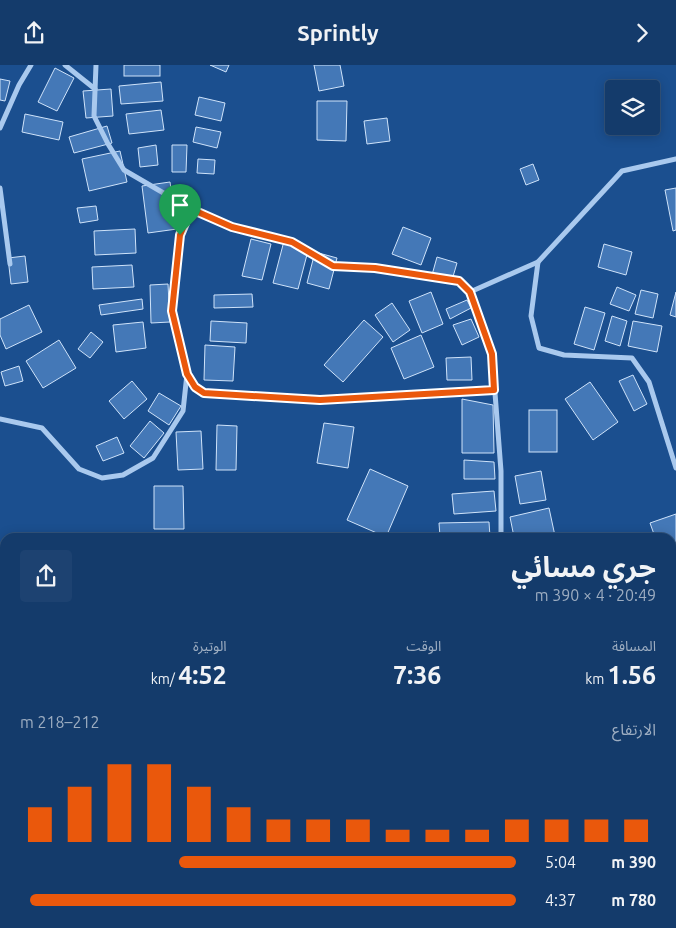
<!DOCTYPE html>
<html lang="ar">
<meta charset="utf-8">
<style>
:root{--surface:#143b6b;--page:#1d4271;--text:#f1f3f6;--muted:#9dadc1;--line:#33557e;--accent:#ea580c}
body{margin:0;font-family:Ubuntu,"Noto Sans Arabic",sans-serif;background:var(--page);color:var(--text);direction:rtl;height:100vh;display:flex;flex-direction:column;font-size:19px;white-space:nowrap}
*{box-sizing:border-box;margin:0}
p{font-size:16px;color:var(--muted)}
.icon{flex:none;width:28px;height:28px;fill:none;stroke:currentColor;stroke-width:2;stroke-linecap:round;stroke-linejoin:round}
.map{position:relative;flex:1;overflow:hidden;direction:ltr}
.side{position:absolute;left:0px;top:468px;width:676px;height:396px;display:flex;flex-direction:column;background:var(--surface);border-radius:15px 15px 0 0;box-shadow:0 2px 12px #0003,0 0 0 1px var(--line);direction:rtl}
.side>*{flex:none}
.tools{position:absolute;left:605px;top:15px;display:grid;gap:10px}
.tools a{display:grid;place-items:center;width:55px;height:55px;border-radius:5px;background:var(--surface);box-shadow:0 2px 12px #0003,0 0 0 1px var(--line);font-size:25px}
.pin{position:absolute;display:grid;place-items:center;width:42px;height:42px;color:#fff;margin:-51px -21px;border-radius:50% 50% 50% 0;rotate:-45deg;box-shadow:0 0 5px #0007}
.pin .icon{rotate:45deg}
.round{display:grid;place-items:center;flex:none;width:52px;height:52px;border-radius:5px;background:var(--page)}
.headline{display:flex;align-items:center;justify-content:space-between;height:85px;padding:0 20px}
h1{font-size:28px;font-weight:700;line-height:38px}
.stats{display:grid;grid-template-columns:repeat(3,1fr);gap:8px;height:85px;padding:5px 20px}
.stats div{display:grid;align-content:center}
.stats b{font-size:25px;font-weight:700}
.stats small{font-size:14px;font-weight:400}
.stats p{font-size:14px}
.chart{height:140px;padding:10px 20px}
.chart p{display:flex;justify-content:space-between}
.chart svg{width:100%;height:90px;margin-top:5px;stroke:var(--accent);stroke-width:6}
ul{padding:0 20px;list-style:none;font-size:16px}
li{display:grid;grid-template-columns:80px 60px 1fr;align-items:center;height:38px}
li i{height:12px;border-radius:6px;background:var(--accent)}
header{display:flex;justify-content:space-between;align-items:center;height:65px;padding:0 20px;background:var(--surface);font-size:22px;font-weight:700}
.map>svg:first-child{display:block}
</style>
<header><svg class="icon" aria-label="forward" viewBox="0 0 24 24"><path d="M9 5l7 7-7 7"/></svg>Sprintly<svg class="icon" aria-label="share" viewBox="0 0 24 24"><path d="M12 15V3M7 8l5-5 5 5M5 13v7h14v-7"/></svg></header>
<div class="map">
<svg width="676" height="863" viewBox="0 0 676 863">
<rect width="100%" height="100%" fill="#1b4f8f"/>
<!-- building -->
<g fill="#4478b7" stroke="#cfe3fa">
<rect x="124" y="0" width="36" height="11"/>
<path d="M 210,0 L 229,0 L 226,7 Z"/>
<path d="M 314,0 L 340,0 L 344,21 L 319,26 Z"/>
<path d="M 55,3 L 74,13 L 57,46 L 38,37 Z"/>
<path d="M 0,14 L 10,16 L 5,36 L 0,35 Z"/>
<path d="M 161,17 L 163,36 L 121,39 L 119,21 Z"/>
<path d="M 111,24 L 113,51 L 86,53 L 83,26 Z"/>
<path d="M 199,32 L 225,38 L 221,56 L 195,50 Z"/>
<path d="M 317,36 L 347,36 L 346,76 L 317,75 Z"/>
<path d="M 161,45 L 164,65 L 129,69 L 126,49 Z"/>
<path d="M 25,49 L 63,57 L 59,75 L 22,67 Z"/>
<path d="M 387,53 L 390,76 L 367,79 L 364,56 Z"/>
<path d="M 107,61 L 112,78 L 74,88 L 69,72 Z"/>
<path d="M 196,62 L 221,67 L 217,83 L 193,77 Z"/>
<path d="M 156,80 L 158,100 L 140,102 L 138,83 Z"/>
<path d="M 172,80 L 187,80 L 186,107 L 172,107 Z"/>
<path d="M 120,86 L 127,117 L 89,126 L 82,94 Z"/>
<path d="M 198,94 L 215,95 L 214,109 L 197,108 Z"/>
<path d="M 533,99 L 539,115 L 526,120 L 520,104 Z"/>
<path d="M 170,117 L 177,164 L 148,168 L 142,121 Z"/>
<path d="M 676,123 L 676,165 L 673,166 L 665,125 Z"/>
<path d="M 96,141 L 98,155 L 80,158 L 77,143 Z"/>
<path d="M 403,162 L 431,173 L 421,200 L 392,189 Z"/>
<path d="M 135,164 L 136,188 L 95,190 L 94,166 Z"/>
<path d="M 251,174 L 271,179 L 262,215 L 242,211 Z"/>
<path d="M 284,176 L 309,182 L 298,224 L 273,218 Z"/>
<path d="M 604,179 L 632,187 L 626,210 L 598,202 Z"/>
<path d="M 315,187 L 337,193 L 329,224 L 307,218 Z"/>
<path d="M 25,191 L 28,217 L 11,219 L 8,193 Z"/>
<path d="M 437,192 L 457,198 L 452,215 L 432,210 Z"/>
<path d="M 132,200 L 134,222 L 93,224 L 92,202 Z"/>
<path d="M 168,219 L 170,257 L 151,258 L 150,220 Z"/>
<path d="M 617,222 L 636,230 L 629,246 L 610,239 Z"/>
<path d="M 641,225 L 658,229 L 653,253 L 635,249 Z"/>
<path d="M 431,227 L 443,259 L 422,268 L 409,236 Z"/>
<path d="M 676,227 L 676,252 L 670,250 Z"/>
<path d="M 252,229 L 253,242 L 214,243 L 214,230 Z"/>
<path d="M 142,234 L 143,244 L 101,250 L 99,240 Z"/>
<path d="M 467,235 L 471,243 L 450,254 L 446,244 Z"/>
<path d="M 392,238 L 410,265 L 393,277 L 375,250 Z"/>
<path d="M 29,240 L 42,267 L 6,284 L 0,270 L 0,254 Z"/>
<path d="M 585,242 L 605,248 L 594,285 L 574,279 Z"/>
<path d="M 612,251 L 627,256 L 620,281 L 605,276 Z"/>
<path d="M 471,254 L 479,272 L 462,280 L 453,260 Z"/>
<path d="M 364,255 L 383,272 L 343,317 L 324,300 Z"/>
<path d="M 211,256 L 247,258 L 246,278 L 210,276 Z"/>
<path d="M 633,256 L 662,261 L 657,287 L 628,281 Z"/>
<path d="M 143,257 L 146,283 L 116,287 L 113,260 Z"/>
<path d="M 91,267 L 103,277 L 90,293 L 78,284 Z"/>
<path d="M 421,270 L 434,302 L 404,314 L 391,283 Z"/>
<path d="M 59,275 L 76,303 L 43,323 L 26,296 Z"/>
<path d="M 205,280 L 235,282 L 233,316 L 204,315 Z"/>
<path d="M 471,292 L 472,315 L 447,315 L 446,293 Z"/>
<path d="M 19,301 L 23,316 L 5,321 L 1,307 Z"/>
<path d="M 633,310 L 647,339 L 634,346 L 619,316 Z"/>
<path d="M 132,316 L 147,334 L 124,354 L 109,336 Z"/>
<path d="M 590,317 L 618,357 L 593,375 L 565,334 Z"/>
<path d="M 159,328 L 181,341 L 169,360 L 148,346 Z"/>
<path d="M 462,334 L 493,340 L 494,388 L 462,388 Z"/>
<rect x="529" y="345" width="28" height="42"/>
<path d="M 150,356 L 164,368 L 144,393 L 130,381 Z"/>
<path d="M 324,358 L 354,362 L 348,403 L 317,398 Z"/>
<path d="M 217,360 L 237,361 L 236,405 L 216,405 Z"/>
<path d="M 201,366 L 203,404 L 178,405 L 176,367 Z"/>
<path d="M 117,372 L 124,388 L 103,396 L 96,381 Z"/>
<path d="M 464,395 L 494,397 L 495,414 L 464,414 Z"/>
<path d="M 370,404 L 408,421 L 386,472 L 347,455 Z"/>
<path d="M 541,406 L 546,435 L 520,439 L 515,411 Z"/>
<path d="M 154,421 L 183,421 L 184,464 L 154,464 Z"/>
<path d="M 494,426 L 496,446 L 454,449 L 452,429 Z"/>
<path d="M 549,443 L 555,471 L 514,472 L 510,452 Z"/>
<path d="M 676,449 L 676,477 L 671,479 L 671,472 L 655,472 L 650,458 Z"/>
<path d="M 489,457 L 490,472 L 440,472 L 439,458 Z"/>
<path d="M 0,565 L 5,570 L 5,587 L 0,582 Z"/>
<path d="M 0,645 L 5,651 L 5,670 L 0,674 Z"/>
<path d="M 0,716 L 5,720 L 5,731 L 0,737 Z"/>
<path d="M 5,750 L 5,776 L 2,780 L 0,779 L 0,756 Z"/>
<path d="M 676,765 L 676,820 L 671,815 L 671,769 Z"/>
<path d="M 495,859 L 517,859 L 520,861 L 519,863 L 491,863 Z"/>
<path d="M 601,859 L 633,859 L 624,863 L 603,863 Z"/>
</g>
<g fill="none" stroke-linecap="round" stroke-linejoin="round">
<!-- street -->
<g stroke="#a9c9ee" stroke-width="5">
<path d="M 65,0 L 95,24"/>
<path d="M 96,0 L 94,51 L 108,79 L 124,105 L 191,144 L 232,162 L 292,177 L 333,201 L 375,203 L 459,216 L 470,227 L 492,289 L 501,406 L 501,472"/>
<path d="M 0,63 L 19,20 L 31,0"/>
<path d="M 676,94 L 622,106 L 538,197 L 531,251 L 539,283 L 564,290 L 632,293 L 649,317 L 676,403"/>
<path d="M 0,123 L 10,199"/>
<path d="M 470,227 L 538,197"/>
<path d="M 187,310 L 195,323 L 203,328 L 320,335 L 494,325"/>
<path d="M 0,354 L 42,363 L 79,404 L 102,413 L 123,410 L 153,393 L 183,346 L 187,309 L 172,246 L 180,170 L 191,144"/>
<path d="M 0,680 L 5,675"/>
<path d="M 0,827 L 5,831"/>
<path d="M 667,859 L 669,863"/>
<path d="M 29,863 L 36,860"/>
<path d="M 395,863 L 400,859"/>
<path d="M 556,863 L 560,859"/>
</g>
</g>
<g fill="none" stroke-linecap="round" stroke-linejoin="round">
<!-- route casing -->
<g stroke="#fff" stroke-width="10">
<path id="route" d="M 191,144 L 232,162 L 292,177 L 333,201 L 375,203 L 459,216 L 470,227 L 492,289 L 494,325 L 320,335 L 204,328 L 195,322 L 187,309 L 172,246 L 180,170 Z"/>
</g>
<!-- route -->
<use href="#route" stroke="#ea580c" stroke-width="6"/>
</g>
</svg>
<div class="tools">
<a><svg class="icon" aria-label="layers" viewBox="0 0 24 24"><path d="M12 4l9 5-9 5-9-5zM3 14l9 5 9-5"/></svg></a>
</div>
<div class="pin" style="left:180px;top:170px;background:#1e9e55"><svg class="icon" aria-label="arrive" viewBox="0 0 24 24"><path d="M6 21V4h12l-3 4 3 4H6"/></svg></div>
<section class="side">
<div class="headline"><div><h1>جري مسائي</h1><p>20:49 · 4 × 390 m</p></div><a class="round"><svg class="icon" aria-label="share" viewBox="0 0 24 24"><path d="M12 15V3M7 8l5-5 5 5M5 13v7h14v-7"/></svg></a></div>
<div class="stats">
<div><p>المسافة</p><b>1.56<small> km</small></b></div>
<div><p>الوقت</p><b>7:36</b></div>
<div><p>الوتيرة</p><b>4:52<small> /km</small></b></div>
</div>
<div class="chart"><p><span>الارتفاع</span>212–218 m</p>
<svg viewBox="0 0 160 44" preserveAspectRatio="none"><path d="M5 44V27M15 44V17M25 44V6M35 44V6M45 44V17M55 44V27M65 44V33M75 44V33M85 44V33M95 44V38M105 44V38M115 44V38M125 44V33M135 44V33M145 44V33M155 44V33"/></svg>
</div>
<ul>
<li><b>390 m</b>5:04<i style="width:68%"></i></li>
<li><b>780 m</b>4:37<i style="width:98%"></i></li>
</ul>
</section>
</div>
